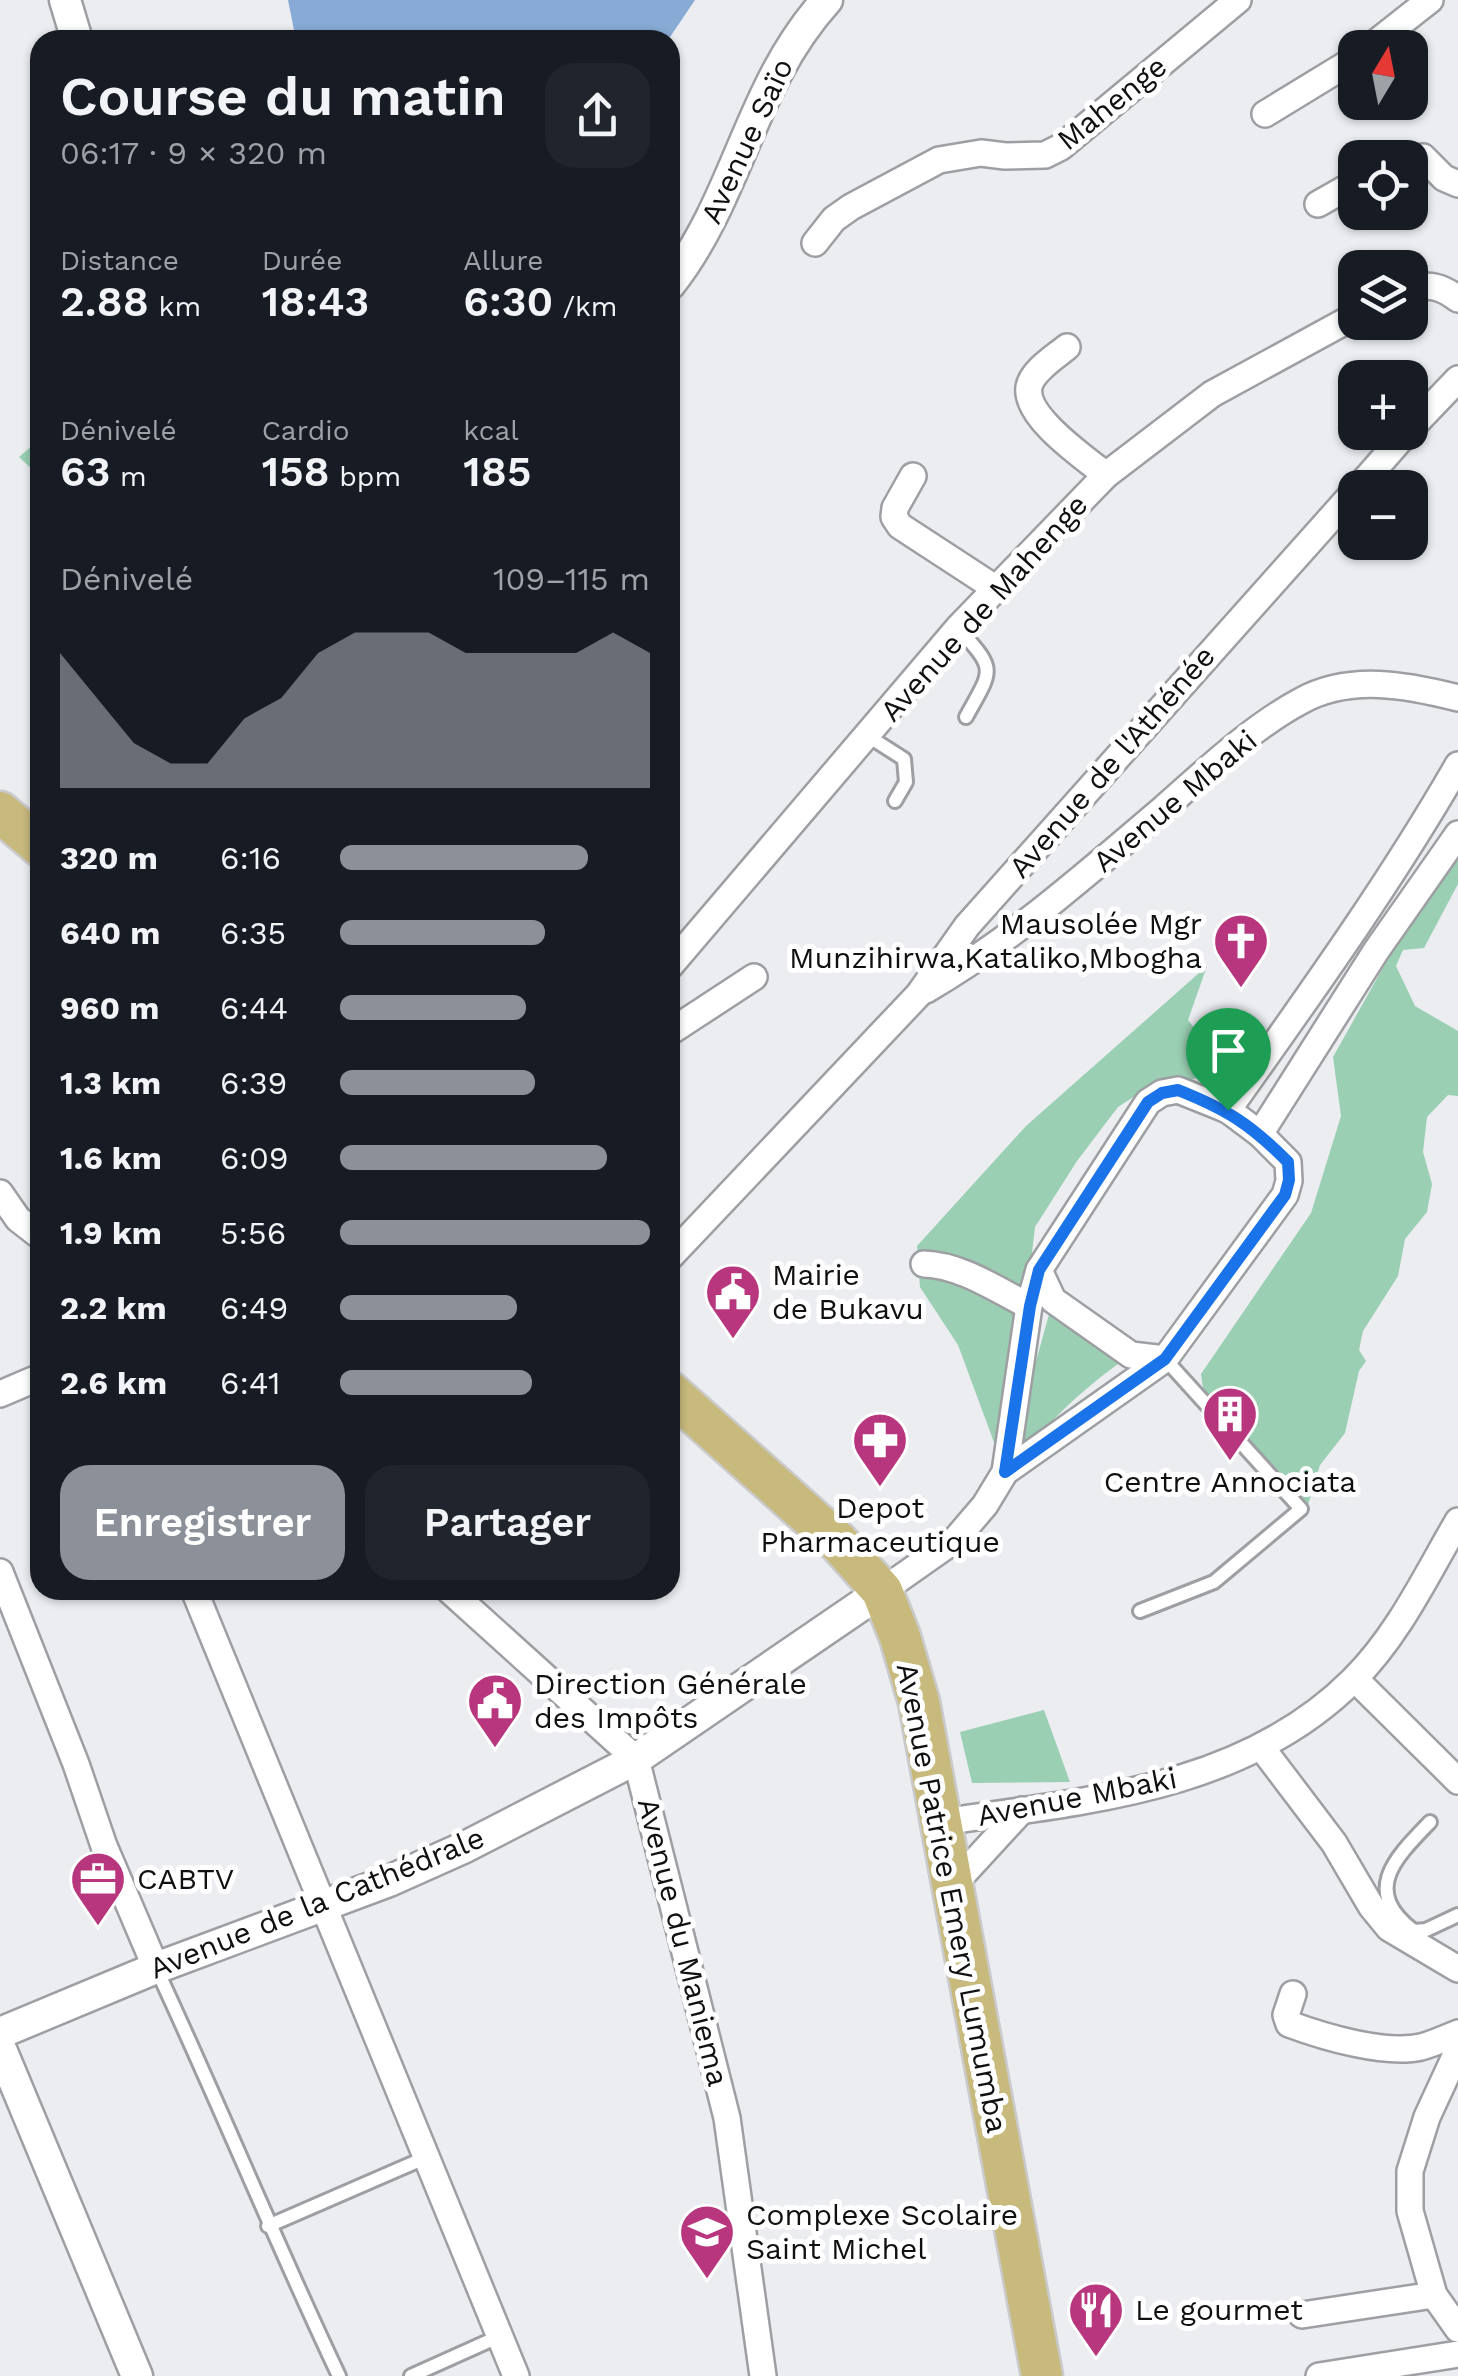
<!DOCTYPE html>
<html lang="fr">
<meta charset="utf-8">
<style>
:root{--surface:#171b24;--page:#20242c;--text:#f1f3f6;--muted:#9ea1a6;--accent:#8c9099}
body{margin:0;font-family:"Work Sans",sans-serif;background:var(--page);color:var(--text);height:100vh;display:flex;flex-direction:column;font-size:38px;white-space:nowrap}
*{box-sizing:border-box;margin:0}
p{font-size:32px;color:var(--muted)}
.icon{flex:none;width:55px;height:55px;fill:none;stroke:currentColor;stroke-width:2;stroke-linecap:round;stroke-linejoin:round}
.map{position:relative;flex:1;overflow:hidden}
.details{position:absolute;left:30px;top:30px;width:650px;height:1570px;display:flex;flex-direction:column;background:var(--surface);border-radius:30px;box-shadow:0 2px 8px #0004}
.details>*{flex:none}
.needle{width:65px;rotate:10deg}
.tools{position:absolute;left:1338px;top:30px;display:grid;gap:20px}
.tools a{display:grid;place-items:center;width:90px;height:90px;border-radius:20px;background:var(--surface);box-shadow:0 2px 8px #0004;font-size:50px}
.pin{position:absolute;display:grid;place-items:center;width:85px;height:85px;color:#fff;margin:-102px -42px;border-radius:50% 50% 50% 0;rotate:-45deg;box-shadow:0 0 10px #0007}
.pin .icon{rotate:45deg}
.round{display:grid;place-items:center;flex:none;width:105px;height:105px;border-radius:30px;background:var(--page)}
.summary{display:flex;align-items:center;justify-content:space-between;height:170px;padding:0 30px}
h1{font-size:55px;font-weight:600;line-height:75px}
.figures{display:grid;grid-template-columns:repeat(3,1fr);gap:15px;height:170px;padding:10px 30px}
.figures div{display:grid;align-content:center}
.figures b{font-size:42px;font-weight:600}
.figures small{font-size:28px;font-weight:400}
.figures p{font-size:28px}
.chart{height:280px;padding:20px 30px}
.chart p{display:flex;justify-content:space-between}
.chart svg{width:100%;height:180px;margin-top:10px;fill:var(--accent);opacity:.7}
.primary-button{display:flex;gap:20px;margin-top:auto;padding:20px 30px}
.primary-button a{flex:1;height:115px;border-radius:30px;background:var(--accent);color:#fff;font-size:40px;font-weight:600;line-height:115px;text-align:center}
.primary-button a+a{background:var(--page);color:var(--text)}
ul{padding:0 30px;list-style:none;font-size:32px}
li{display:grid;grid-template-columns:160px 120px 1fr;align-items:center;height:75px}
li i{height:25px;border-radius:12px;background:var(--accent)}
.map>svg:first-child{display:block}
</style>
<div class="map">
<svg width="1458" height="2376" viewBox="0 0 1458 2376">
<rect width="100%" height="100%" fill="#ebedf1"/>
<!-- green -->
<g fill="#9acfb3">
<path d="M 40,439 L 40,477 L 19,457 Z"/>
<path d="M 1458,819 L 1458,884 L 1424,948 L 1403,950 L 1396,966 L 1415,1006 L 1458,1031 L 1458,1096 L 1448,1095 L 1427,1117 L 1423,1152 L 1432,1184 L 1427,1212 L 1405,1239 L 1398,1276 L 1363,1331 L 1359,1350 L 1366,1361 L 1359,1371 L 1345,1433 L 1320,1465 L 1307,1508 L 1205,1402 L 1201,1374 L 1311,1213 L 1341,1116 L 1333,1057 L 1413,914 Z"/>
<path d="M 1207,966 L 1188,1020 L 1215,1055 L 1261,1053 L 1186,1082 L 1152,1085 L 1118,1107 L 1077,1161 L 1035,1227 L 1008,1462 L 1053,1300 L 1131,1355 C 1081,1388 1044,1428 1005,1472 L 958,1345 L 920,1287 L 917,1246 L 1026,1126 Z"/>
<path d="M 1044,1710 L 1070,1782 L 972,1783 L 960,1732 Z"/>
</g>
<!-- water -->
<path fill="#88abd5" d="M 288,0 L 695,0 L 668,40 L 296,40 Z"/>
<g fill="none" stroke-linecap="round" stroke-linejoin="round">
<!-- service casing -->
<g stroke="#9d9fa3" stroke-width="18">
<g id="service">
<path d="M 958,628 C 997,671 993,668 966,717"/>
<path d="M 868,736 L 904,759 L 906,782 L 895,801"/>
<path d="M 1140,1611 L 1214,1582 L 1301,1509 L 1165,1359"/>
<path d="M 1430,1822 C 1395,1858 1361,1891 1414,1931 L 1426,1930 L 1458,1915"/>
<path d="M 156,1968 C 219,2103 275,2241 339,2376"/>
<path d="M 268,2226 L 427,2157"/>
<path d="M 411,2376 L 500,2336"/>
</g>
</g>
<!-- minor casing -->
<g stroke="#9d9fa3" stroke-width="30">
<g id="minor">
<path d="M 1369,48 L 1430,0"/>
<path d="M 1265,114 L 1355,59"/>
<path d="M 1410,159 L 1423,157 L 1444,178 L 1458,184"/>
<path d="M 1318,204 L 1355,183"/>
<path d="M 815,243 L 834,219 L 851,207 L 939,160 L 981,153 L 1005,156 L 1045,155 L 1061,147 L 1238,0"/>
<path d="M 1410,289 C 1430,283 1442,287 1458,299"/>
<path d="M 1067,347 C 1055,357 1032,371 1029,387 C 1024,417 1085,458 1106,475"/>
<path d="M 1410,429 L 1458,379"/>
<path d="M 913,476 L 895,508 L 894,517 L 900,526 L 995,588"/>
<path d="M 1358,488 L 1407,432"/>
<path d="M 670,966 L 958,628 L 1106,475 L 1212,394 L 1355,316"/>
<path d="M 926,990 C 1015,938 1085,875 1163,809 C 1205,772 1252,727 1301,701 C 1350,674 1407,685 1458,698"/>
<path d="M 670,1032 L 754,977"/>
<path d="M 1228,1110 C 1308,997 1389,885 1458,765"/>
<path d="M 1260,1134 L 1376,951 L 1458,834"/>
<path d="M 0,1193 L 18,1219 L 40,1236"/>
<path d="M 670,1257 L 919,994 L 967,926 L 1355,491"/>
<path d="M 924,1264 C 961,1265 997,1290 1029,1306"/>
<path d="M 1039,1270 L 1053,1300 L 1131,1355 L 1165,1359"/>
<path d="M 0,1394 L 40,1377"/>
<path d="M 0,1572 L 76,1764 L 104,1846 L 156,1968"/>
<path d="M 194,1590 L 516,2376"/>
<path d="M 449,1590 L 636,1759 L 727,2118 L 763,2376"/>
<path d="M 882,1591 L 956,1539 L 985,1505 L 1005,1472 L 1165,1359 L 1285,1195 L 1289,1181 L 1288,1162 L 1260,1134 L 1228,1110 L 1178,1090 L 1162,1093 L 1148,1102 L 1039,1270 L 1029,1306 L 1005,1472"/>
<path d="M 1355,1679 L 1458,1781"/>
<path d="M 1262,1748 L 1334,1843 L 1371,1906 L 1389,1928 L 1458,1969"/>
<path d="M 942,1822 C 1086,1801 1244,1789 1353,1680 C 1398,1636 1427,1574 1458,1521"/>
<path d="M 954,1884 L 1022,1810"/>
<path d="M 1293,1994 L 1286,2015 L 1289,2024 C 1324,2037 1385,2055 1421,2047 C 1433,2044 1446,2038 1458,2033"/>
<path d="M 1458,2050 L 1427,2117 L 1410,2171 L 1410,2211 L 1434,2295 L 1458,2329"/>
<path d="M 1302,2315 L 1434,2295"/>
<path d="M 1319,2376 L 1458,2354"/>
</g>
</g>
<!-- tertiary casing -->
<g stroke="#9d9fa3" stroke-width="35">
<g id="tertiary">
<path d="M 65,0 L 77,40"/>
<path d="M 670,284 C 739,196 749,86 827,0"/>
<path d="M 0,2033 L 156,1968 L 389,1881 L 465,1847 L 636,1759 L 882,1591"/>
<path d="M 0,2047 L 137,2376"/>
</g>
</g>
<!-- primary casing -->
<g stroke="#cacacb" stroke-width="45">
<g id="primary">
<path d="M 0,812 L 40,846"/>
<path d="M 670,1392 L 838,1542 L 882,1591 L 900,1637 L 919,1702 L 1042,2376"/>
</g>
</g>
<!-- service -->
<use href="#service" stroke="#fff" stroke-width="12"/>
<!-- minor -->
<use href="#minor" stroke="#fff" stroke-width="25"/>
<!-- tertiary -->
<use href="#tertiary" stroke="#fff" stroke-width="30"/>
<!-- primary -->
<use href="#primary" stroke="#c8b97d" stroke-width="40"/>
</g>
<g fill="none" stroke-linecap="round" stroke-linejoin="round">
<!-- route casing -->
<g stroke="#fff" stroke-width="20">
<path id="route" d="M 1178,1090 C 1228,1110 1250,1124 1288,1162 L 1289,1180 L 1285,1195 L 1165,1359 L 1005,1472 L 1030,1306 L 1039,1270 L 1148,1102 L 1162,1093 Z"/>
</g>
<!-- route -->
<use href="#route" stroke="#1a73e8" stroke-width="12"/>
</g>
<!-- icons -->
<defs>
<g id="church-pin" transform="scale(2.875)"><path d="M0 17L-7.5 6A9.5 9.5 0 1 1 7.5 6Z" fill="#b8367d" stroke="#fff"/><path d="M-1.2-6h2.4v3.5h3.3v2.4h-3.3V6h-2.4V-.1h-3.3v-2.4h3.3Z" fill="#fff"/></g>
<g id="civic-pin" transform="scale(2.875)"><path d="M0 17L-7.5 6A9.5 9.5 0 1 1 7.5 6Z" fill="#b8367d" stroke="#fff"/><path d="M-.6-6.5H3V-4.5H.6V-3L4-1V1h2V6H-6V1h2V-1L-.6-3ZM-1.2 2.5V6h2.4V2.5Z" fill="#fff"/></g>
<g id="building-pin" transform="scale(2.875)"><path d="M0 17L-7.5 6A9.5 9.5 0 1 1 7.5 6Z" fill="#b8367d" stroke="#fff"/><path d="M-4-6H4V6H1V3H-1V6H-4ZM-2.5-4.3h1.7v1.8h-1.7ZM.8-4.3h1.7v1.8H.8ZM-2.5-1h1.7V.8h-1.7ZM.8-1h1.7V.8H.8Z" fill="#fff"/></g>
<g id="pharmacy-pin" transform="scale(2.875)"><path d="M0 17L-7.5 6A9.5 9.5 0 1 1 7.5 6Z" fill="#b8367d" stroke="#fff"/><path d="M-2-6h4v4h4v4h-4v4h-4v-4h-4v-4h4Z" fill="#fff"/></g>
<g id="office-pin" transform="scale(2.875)"><path d="M0 17L-7.5 6A9.5 9.5 0 1 1 7.5 6Z" fill="#b8367d" stroke="#fff"/><path d="M-6-3h4V-5.5h4V-3h4V5H-6ZM-1-4.5V-3h2v-1.5ZM-6 0V1H6V0Z" fill="#fff"/></g>
<g id="school-pin" transform="scale(2.875)"><path d="M0 17L-7.5 6A9.5 9.5 0 1 1 7.5 6Z" fill="#b8367d" stroke="#fff"/><path d="M0-5L7-2L0 1L-7-2ZM-4 1L0 2.5L4 1V4Q0 6-4 4Z" fill="#fff"/></g>
<g id="restaurant-pin" transform="scale(2.875)"><path d="M0 17L-7.5 6A9.5 9.5 0 1 1 7.5 6Z" fill="#b8367d" stroke="#fff"/><path d="M-5-6h1v4h1v-4h1v4h1v-4h1v5L-1.5 .5V6h-2V.5L-5-1ZM5-6V6H3V1.5H1.5Q1.5-4 5-6Z" fill="#fff"/></g>
</defs>
<g fill-rule="evenodd">
<use href="#church-pin" x="1241" y="941"/>
<use href="#civic-pin" x="733" y="1292"/>
<use href="#building-pin" x="1230" y="1414"/>
<use href="#pharmacy-pin" x="880" y="1440"/>
<use href="#civic-pin" x="495" y="1701"/>
<use href="#office-pin" x="98" y="1879"/>
<use href="#school-pin" x="707" y="2232"/>
<use href="#restaurant-pin" x="1096" y="2310"/>
</g>
<g text-anchor="middle" stroke-width="10" stroke-linejoin="round" paint-order="stroke">
<!-- street labels -->
<g font-size="30" fill="#0f1011" stroke="#fff">
<text transform="translate(1112 103) rotate(-39)" y="10">Mahenge</text>
<text transform="translate(747 141) rotate(-65)" y="10">Avenue Saïo</text>
<text transform="translate(984 608) rotate(-48)" y="10">Avenue de Mahenge</text>
<text transform="translate(1112 762) rotate(-49)" y="10">Avenue de l'Athénée</text>
<text transform="translate(1175 801) rotate(-40)" y="10">Avenue Mbaki</text>
<text transform="translate(1077 1797) rotate(-11)" y="10">Avenue Mbaki</text>
<text transform="translate(952 1898) rotate(79)" y="10">Avenue Patrice Emery Lumumba</text>
<text transform="translate(317 1903) rotate(-22)" y="10">Avenue de la Cathédrale</text>
<text transform="translate(683 1942) rotate(76)" y="10">Avenue du Maniema</text>
</g>
<!-- poi labels -->
<g font-size="30" fill="#0f1011" stroke="#fff" text-anchor="start">
<text x="1202" y="934" text-anchor="end">Mausolée Mgr<tspan x="1202" dy="34">Munzihirwa,Kataliko,Mbogha</tspan></text>
<text x="772" y="1285">Mairie<tspan x="772" dy="34">de Bukavu</tspan></text>
<text x="1230" y="1492" text-anchor="middle">Centre Annociata</text>
<text x="880" y="1518" text-anchor="middle">Depot<tspan x="880" dy="34">Pharmaceutique</tspan></text>
<text x="534" y="1694">Direction Générale<tspan x="534" dy="34">des Impôts</tspan></text>
<text x="137" y="1889">CABTV</text>
<text x="746" y="2225">Complexe Scolaire<tspan x="746" dy="34">Saint Michel</tspan></text>
<text x="1135" y="2320">Le gourmet</text>
</g>
</g>
</svg>
<div class="tools">
<a><svg class="needle" viewBox="-14 -14 28 28"><path d="M0-13l5 13h-10z" fill="#e53935"/><path d="M0 13l5-13h-10z" fill="#9ea1a6"/></svg></a>
<a><svg class="icon" aria-label="locate" viewBox="0 0 24 24"><circle cx="12" cy="12" r="6"/><path d="M12 2v4M12 18v4M2 12h4M18 12h4"/></svg></a>
<a><svg class="icon" aria-label="layers" viewBox="0 0 24 24"><path d="M12 4l9 5-9 5-9-5zM3 14l9 5 9-5"/></svg></a>
<a>+</a>
<a>−</a>
</div>
<div class="pin" style="left:1228px;top:1110px;background:#1e9e55"><svg class="icon" aria-label="arrive" viewBox="0 0 24 24"><path d="M6 21V4h12l-3 4 3 4H6"/></svg></div>
<section class="details">
<div class="summary"><div><h1>Course du matin</h1><p>06:17 · 9 × 320 m</p></div><a class="round"><svg class="icon" aria-label="share" viewBox="0 0 24 24"><path d="M12 15V3M7 8l5-5 5 5M5 13v7h14v-7"/></svg></a></div>
<div class="figures">
<div><p>Distance</p><b>2.88<small> km</small></b></div>
<div><p>Durée</p><b>18:43</b></div>
<div><p>Allure</p><b>6:30<small> /km</small></b></div>
</div>
<div class="figures">
<div><p>Dénivelé</p><b>63<small> m</small></b></div>
<div><p>Cardio</p><b>158<small> bpm</small></b></div>
<div><p>kcal</p><b>185</b></div>
</div>
<div class="chart"><p><span>Dénivelé</span>109–115 m</p>
<svg viewBox="0 0 160 44" preserveAspectRatio="none"><path d="M0 44V11L10 22L20 33L30 38L40 38L50 27L60 22L70 11L80 6L90 6L100 6L110 11L120 11L130 11L140 11L150 6L160 11V44z"/></svg>
</div>
<ul>
<li><b>320 m</b>6:16<i style="width:80%"></i></li>
<li><b>640 m</b>6:35<i style="width:66%"></i></li>
<li><b>960 m</b>6:44<i style="width:60%"></i></li>
<li><b>1.3 km</b>6:39<i style="width:63%"></i></li>
<li><b>1.6 km</b>6:09<i style="width:86%"></i></li>
<li><b>1.9 km</b>5:56<i style="width:100%"></i></li>
<li><b>2.2 km</b>6:49<i style="width:57%"></i></li>
<li><b>2.6 km</b>6:41<i style="width:62%"></i></li>
</ul>
<div class="primary-button"><a>Enregistrer</a><a>Partager</a></div>
</section>
</div>
